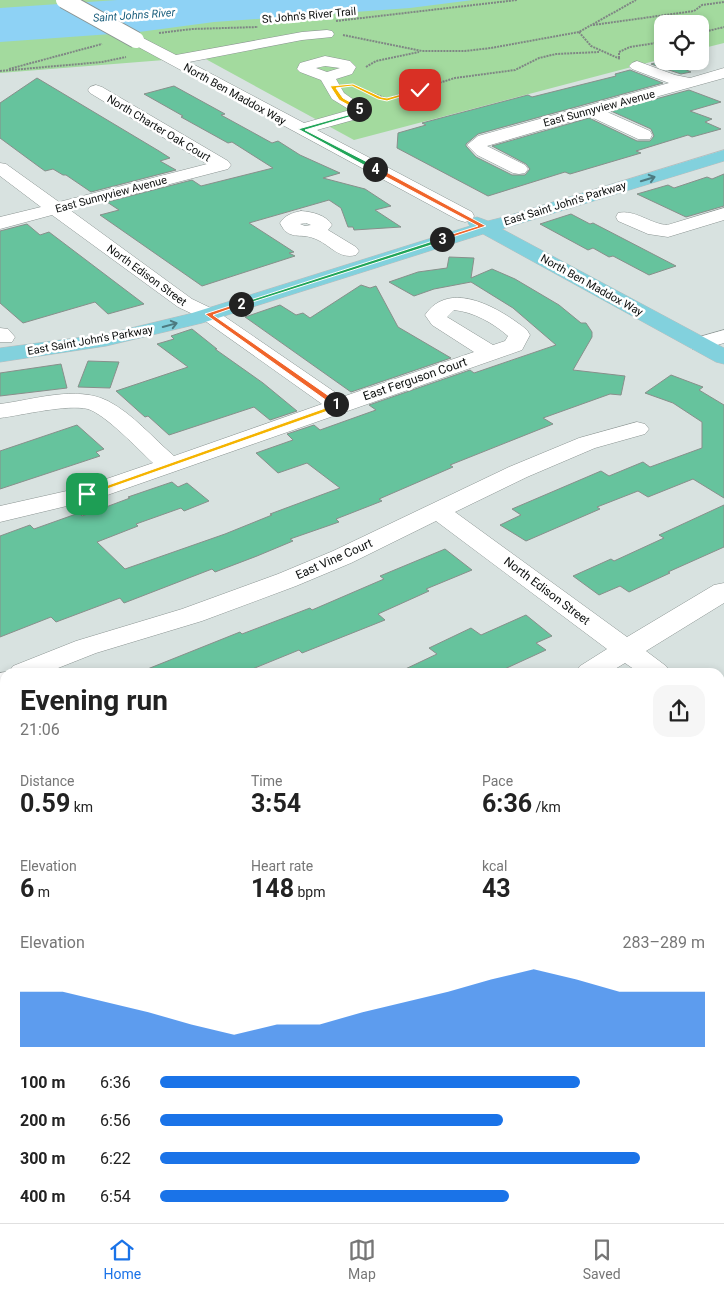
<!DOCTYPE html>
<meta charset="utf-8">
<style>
:root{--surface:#fff;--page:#f6f6f6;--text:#222;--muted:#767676;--line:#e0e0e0;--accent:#1a73e8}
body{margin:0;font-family:Roboto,sans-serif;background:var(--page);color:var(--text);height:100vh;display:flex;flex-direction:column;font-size:19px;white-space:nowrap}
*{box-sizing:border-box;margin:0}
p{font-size:16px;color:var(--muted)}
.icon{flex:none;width:28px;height:28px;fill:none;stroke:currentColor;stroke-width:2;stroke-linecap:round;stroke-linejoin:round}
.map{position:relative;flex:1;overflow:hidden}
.drawer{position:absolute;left:0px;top:668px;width:725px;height:556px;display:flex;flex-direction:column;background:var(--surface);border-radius:15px 15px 0 0;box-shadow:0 2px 8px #0003}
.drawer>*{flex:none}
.tools{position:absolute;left:654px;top:15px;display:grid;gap:10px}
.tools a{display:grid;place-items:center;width:55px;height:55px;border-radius:10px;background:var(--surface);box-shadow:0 2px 8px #0003;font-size:25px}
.pin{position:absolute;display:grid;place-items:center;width:42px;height:42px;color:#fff;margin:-21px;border-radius:10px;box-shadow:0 2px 8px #0006}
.km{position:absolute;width:25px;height:25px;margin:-12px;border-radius:50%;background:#222;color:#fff;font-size:14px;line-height:25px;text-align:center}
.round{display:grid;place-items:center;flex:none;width:52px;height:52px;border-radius:15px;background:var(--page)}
.head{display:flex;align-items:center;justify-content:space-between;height:85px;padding:0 20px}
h1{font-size:28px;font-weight:700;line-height:38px}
.stats{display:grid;grid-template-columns:repeat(3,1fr);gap:8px;height:85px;padding:5px 20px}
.stats div{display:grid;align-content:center}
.stats b{font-size:25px;font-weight:700}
.stats small{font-size:14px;font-weight:400}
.stats p{font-size:14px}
.chart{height:140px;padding:10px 20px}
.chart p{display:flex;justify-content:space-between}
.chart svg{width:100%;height:90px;margin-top:5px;fill:var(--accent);opacity:.7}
ul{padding:0 20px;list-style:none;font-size:16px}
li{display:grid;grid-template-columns:80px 60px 1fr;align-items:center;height:38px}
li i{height:12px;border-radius:6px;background:var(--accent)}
.dock{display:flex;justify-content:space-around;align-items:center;height:70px;border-top:1px solid var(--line);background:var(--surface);font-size:14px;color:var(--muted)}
.dock a{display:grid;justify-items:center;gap:2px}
.dock .active{color:var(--accent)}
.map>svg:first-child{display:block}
</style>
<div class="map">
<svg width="724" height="1223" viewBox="0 0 724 1223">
<rect width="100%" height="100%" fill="#d8e2e0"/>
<!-- built -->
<path fill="#c5d7d5" d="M 724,1012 L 724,1223 L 403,1223 L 409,1219 L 720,1219 L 720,1014 Z"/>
<!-- green -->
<path fill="#a3da9e" d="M 0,0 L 724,0 L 724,43 L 700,49 L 700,24 L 662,24 L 662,59 L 354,140 L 202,57 L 0,73 Z"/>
<!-- water -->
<path fill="#8ed2f5" d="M 117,0 L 473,0 L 410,8 L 214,22 L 139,32 L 0,42 L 0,8 Z"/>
<!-- building -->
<g fill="#66c39d" stroke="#888f8b">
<path d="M 663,61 L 666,61 L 691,72 L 681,74 L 651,64 Z"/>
<path d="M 630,70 L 663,83 L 478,134 L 466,144 L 466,146 L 476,157 L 512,175 L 525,175 L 530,169 L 526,164 L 492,146 L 589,118 L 637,141 L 650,141 L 654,136 L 651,129 L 611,111 L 689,90 L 721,102 L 690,111 L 712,119 L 705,122 L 721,129 L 692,137 L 688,135 L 636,151 L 641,153 L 570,174 L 565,172 L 488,196 L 397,148 L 398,133 L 426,125 L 422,123 L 528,95 L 532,97 L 616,76 L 615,74 Z"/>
<path d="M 37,78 L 159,151 L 170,158 L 160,161 L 176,170 L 91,192 L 66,175 L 63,175 L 53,169 L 45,171 L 38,166 L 0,138 L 0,103 Z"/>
<path d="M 174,86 L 225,114 L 221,115 L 272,143 L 278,141 L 300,155 L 340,173 L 323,178 L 365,189 L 391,206 L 375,210 L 401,227 L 354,230 L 353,227 L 348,227 L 341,208 L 329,200 L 249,223 L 294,252 L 289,253 L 295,256 L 202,286 L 100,215 L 119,210 L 107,202 L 192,180 L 201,186 L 273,168 L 232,142 L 228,143 L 181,117 L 183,116 L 144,94 Z"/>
<path d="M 724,174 L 724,206 L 686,217 L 637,194 L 668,185 L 674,188 L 707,177 L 712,179 Z"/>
<path d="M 571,214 L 590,224 L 593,223 L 676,266 L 649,275 L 613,256 L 609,257 L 593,248 L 588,250 L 540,224 Z"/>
<path d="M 27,224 L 40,235 L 49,232 L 144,304 L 108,314 L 95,302 L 23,323 L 0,303 L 0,231 Z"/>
<path d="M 449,257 L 474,258 L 471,278 L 492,269 L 515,279 L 559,305 L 581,323 L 586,323 L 592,332 L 592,337 L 573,370 L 625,376 L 621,395 L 610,394 L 543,418 L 553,424 L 450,465 L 453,467 L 379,499 L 382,501 L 336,519 L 339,522 L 290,539 L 293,541 L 257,556 L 215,572 L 212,569 L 124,603 L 120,598 L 56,622 L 51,617 L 0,637 L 0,536 L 30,525 L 34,529 L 79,513 L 82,516 L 130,498 L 128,497 L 172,482 L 178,487 L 187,483 L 209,501 L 184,511 L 181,508 L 136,524 L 138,526 L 97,542 L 125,569 L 225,534 L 272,515 L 270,514 L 340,488 L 307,463 L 278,473 L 256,453 L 293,440 L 287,434 L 314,425 L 320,430 L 376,410 L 369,405 L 470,370 L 474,373 L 556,345 L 513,308 L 471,282 L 434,289 L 414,296 L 389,282 L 418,272 L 447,268 Z"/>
<path d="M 361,285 L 370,288 L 376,286 L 398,327 L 451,358 L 351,392 L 245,317 L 280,305 L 296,315 L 303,313 L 310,318 Z"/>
<path d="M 192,329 L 217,349 L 215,349 L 263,383 L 297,411 L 270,420 L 254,407 L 169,435 L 148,416 L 145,417 L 116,391 L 188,367 L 157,344 L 174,339 L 171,336 Z"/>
<path d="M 88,361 L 119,362 L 110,388 L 78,387 Z"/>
<path d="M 61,364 L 67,388 L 0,396 L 0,373 Z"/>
<path d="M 671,375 L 703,387 L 699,390 L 724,405 L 724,498 L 693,479 L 648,497 L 638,491 L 597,507 L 600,509 L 526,541 L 500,525 L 521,515 L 512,509 L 601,471 L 609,476 L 643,462 L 650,467 L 702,448 L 702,422 L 673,403 L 645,393 Z"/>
<path d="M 77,425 L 104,449 L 96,452 L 100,456 L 0,489 L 0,451 Z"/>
<path d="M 724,505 L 724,547 L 668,572 L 670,573 L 629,592 L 620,586 L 599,595 L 573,576 L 611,559 L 614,561 L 664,538 L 659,535 Z"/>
<path d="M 445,549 L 472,570 L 426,589 L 429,591 L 378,614 L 385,620 L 302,653 L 299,650 L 245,672 L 140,672 L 240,632 L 242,634 L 310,608 L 312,610 L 384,579 L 380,576 Z"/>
<path d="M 526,615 L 552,636 L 536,643 L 546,650 L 498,672 L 399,672 L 437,654 L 429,648 L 471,628 L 481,635 Z"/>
</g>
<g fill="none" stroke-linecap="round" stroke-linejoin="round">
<!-- minor casing -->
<g stroke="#8b9492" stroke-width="1">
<g id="minor">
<path d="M 327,30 L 332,31 L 334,34 L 332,37 L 302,40 L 189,62 L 304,123 L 350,110 L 332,99 L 321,80 L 300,72 L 297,69 L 300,63 L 325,56 L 350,61 L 356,67 L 352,74 L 336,79 L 344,93 L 367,109 L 364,117 L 317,130 L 472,212 L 474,216 L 472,220 L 465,222 L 458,220 L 131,43 L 129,40 L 131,37 L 141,37 L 176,55 L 302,32 ZM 325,66 L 340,68 L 327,72 L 316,68 Z"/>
<path d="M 637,61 L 675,75 L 690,78 L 724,68 L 724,78 L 605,111 L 650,131 L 652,135 L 650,139 L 638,139 L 589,116 L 487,146 L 525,165 L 528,169 L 525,173 L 519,174 L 513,173 L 477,155 L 467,145 L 478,136 L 669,83 L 632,69 L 629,66 L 632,63 Z"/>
<path d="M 96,85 L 102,87 L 228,161 L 231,165 L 228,169 L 70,210 L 192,299 L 215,310 L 342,397 L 474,352 L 432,325 L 425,315 C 450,278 501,309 527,330 L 530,335 L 522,350 L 96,499 L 0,522 L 0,506 L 80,488 L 153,463 C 138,449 106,415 88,409 C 67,404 23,415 0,418 L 0,404 C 33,400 76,385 108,401 C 133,414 153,438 174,456 L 322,404 L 201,318 L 178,307 L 52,215 L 0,229 L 0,217 L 41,207 L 0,176 L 0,163 L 6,164 L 59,202 L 207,164 L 90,93 L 88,90 L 90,87 ZM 454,310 C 474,312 493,323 508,336 L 505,341 L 493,345 L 447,317 Z"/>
<path d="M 724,208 L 724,220 L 668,237 L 648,234 L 618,221 L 616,217 L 618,213 C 635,209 650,224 667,225 Z"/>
<path d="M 301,211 C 313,212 326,215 332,225 L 328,230 L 356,247 L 359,251 L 356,255 C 338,260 329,243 313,238 C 301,233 288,241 280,223 C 285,215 292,213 301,211 ZM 306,223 L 311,225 L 305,226 L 300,224 Z"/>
<path d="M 0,328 L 8,329 L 15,337 L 12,342 L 0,342 Z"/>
<path d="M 724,330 L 724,343 L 700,350 L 692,349 L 689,344 L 692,339 Z"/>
<path d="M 637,422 L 645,424 L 649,429 L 645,434 L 595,448 L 527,477 L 455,512 L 627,637 L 714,585 L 724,583 L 724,603 L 646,651 L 666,666 L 670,672 L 638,672 L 625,663 L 610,672 L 576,672 L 580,666 L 607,649 L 436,521 L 351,563 L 296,586 L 202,621 L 96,653 L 48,672 L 9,672 L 13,666 L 76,641 L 182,609 L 278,574 L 333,551 L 509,467 L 579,438 Z"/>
<path d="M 5,672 L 8,672 L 5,672 L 5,691 L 0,692 L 0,673 Z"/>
<path d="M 720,703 L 724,704 L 724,725 L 720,724 Z"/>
<path d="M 724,777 L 724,800 L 720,801 L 720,778 Z"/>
<path d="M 5,921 L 5,949 L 0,950 L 0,922 Z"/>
<path d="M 724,1017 L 724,1047 L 720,1049 L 720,1019 Z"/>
<path d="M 720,1144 L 724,1145 L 724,1182 L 720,1181 Z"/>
<path d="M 640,1219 L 683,1219 L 684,1223 L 641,1223 Z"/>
</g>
</g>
<!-- major casing -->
<g stroke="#bbbcbc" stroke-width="1">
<path id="major" d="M 724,150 L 724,161 L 502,229 L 724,348 L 724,364 L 716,362 L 483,234 L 202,323 L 106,346 L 0,362 L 0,348 L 106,334 L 189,314 L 470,226 L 468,223 L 470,219 L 477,217 L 488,221 L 504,217 Z"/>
</g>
<!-- path -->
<g stroke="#7f8684" stroke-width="2" stroke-dasharray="2 1" stroke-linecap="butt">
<path d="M 336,21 L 517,0"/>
<path d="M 593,25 L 694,11 L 702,5 L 724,2"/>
<path d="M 579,32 L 591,46 L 620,59"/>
<path d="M 159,33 L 192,29 L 258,27"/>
<path d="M 700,33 L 724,27"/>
<path d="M 343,35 L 422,51 L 465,51 L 491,48 L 579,32 L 636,0"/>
<path d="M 619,58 L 619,52 L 630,47 L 662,42"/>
<path d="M 366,67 L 376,61 L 419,52"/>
<path d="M 9,69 L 102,44"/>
<path d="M 0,71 L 102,62 L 126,57"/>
<path d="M 360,89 L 387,99 L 455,78 L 515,70 L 539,58 L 556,54 L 599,52"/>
</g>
<!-- minor -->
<use href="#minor" fill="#fff" fill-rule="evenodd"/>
<!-- major -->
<use href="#major" fill="#82d1dd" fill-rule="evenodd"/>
<!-- minor-bridge casing -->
<g stroke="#8b9492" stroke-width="18" stroke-linecap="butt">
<path id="minor-bridge" d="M 64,0 L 136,40"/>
</g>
<!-- minor-bridge -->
<use href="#minor-bridge" stroke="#fff" stroke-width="16"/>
</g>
<!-- one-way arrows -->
<defs><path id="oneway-shaft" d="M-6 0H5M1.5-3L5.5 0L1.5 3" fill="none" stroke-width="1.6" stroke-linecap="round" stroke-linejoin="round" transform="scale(1.25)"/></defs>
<g stroke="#4d7a80">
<use href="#oneway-shaft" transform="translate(648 179) rotate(-17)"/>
<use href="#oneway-shaft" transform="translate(170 325) rotate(-15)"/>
</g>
<!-- split-1 -->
<path fill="#f5b400" stroke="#fff" d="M 334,403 L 339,403 L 342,406 L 90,495 L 83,494 L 334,405 Z"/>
<!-- split-2 -->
<path fill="#f0652b" stroke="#fff" d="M 239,303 L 244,304 L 213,315 L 339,403 L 339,406 L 334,406 L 205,314 Z"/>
<!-- split-3 -->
<path fill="#22a559" stroke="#fff" d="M 442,238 L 444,241 L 243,305 L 238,304 Z"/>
<!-- split-4 -->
<path fill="#f0652b" stroke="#fff" d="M 373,167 L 377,167 L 486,226 L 440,241 L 440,238 L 478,226 L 373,170 Z"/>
<!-- split-5 -->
<path fill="#22a559" stroke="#fff" d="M 359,108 L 361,109 L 359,114 L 305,130 L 377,167 L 377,170 L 373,170 L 298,129 L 348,115 L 355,112 Z"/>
<!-- split-6 -->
<path fill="#f5b400" stroke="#fff" d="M 353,84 L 381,97 L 387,98 L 420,89 L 422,90 L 387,101 L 378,99 L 352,86 L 336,88 L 343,98 L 361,108 L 359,111 L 339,100 L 330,86 Z"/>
<g text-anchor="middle" stroke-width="5" stroke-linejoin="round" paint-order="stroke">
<!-- far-water labels -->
<g font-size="11" font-style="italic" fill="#1b5f7d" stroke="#fff">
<text transform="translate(134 15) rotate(-4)" y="4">Saint Johns River</text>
</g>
<!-- far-street labels -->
<g font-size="11" fill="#0c0f0e" stroke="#fff">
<text transform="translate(309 15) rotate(-5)" y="4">St John's River Trail</text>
<text transform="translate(235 94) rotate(29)" y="4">North Ben Maddox Way</text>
<text transform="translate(599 108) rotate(-15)" y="4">East Sunnyview Avenue</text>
<text transform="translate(159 128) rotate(31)" y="4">North Charter Oak Court</text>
<text transform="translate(111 194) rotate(-15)" y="4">East Sunnyview Avenue</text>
<text transform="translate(565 203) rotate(-17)" y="4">East Saint John's Parkway</text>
<text transform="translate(147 275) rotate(36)" y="4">North Edison Street</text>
<text transform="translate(592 285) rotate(29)" y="4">North Ben Maddox Way</text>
<text transform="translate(90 340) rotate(-10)" y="4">East Saint John's Parkway</text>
</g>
<!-- street labels -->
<g font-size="12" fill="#0c0f0e" stroke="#fff">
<text transform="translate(415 379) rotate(-19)" y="4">East Ferguson Court</text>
<text transform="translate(334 559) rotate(-24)" y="4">East Vine Court</text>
<text transform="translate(547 591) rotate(37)" y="4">North Edison Street</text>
</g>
</g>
</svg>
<div class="tools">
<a><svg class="icon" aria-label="locate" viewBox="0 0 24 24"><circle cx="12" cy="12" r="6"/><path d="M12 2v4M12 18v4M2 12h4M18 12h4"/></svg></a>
</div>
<div class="pin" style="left:87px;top:494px;background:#1e9e55"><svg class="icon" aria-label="arrive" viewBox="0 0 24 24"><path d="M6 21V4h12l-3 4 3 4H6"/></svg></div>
<div class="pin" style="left:420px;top:90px;background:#d93025"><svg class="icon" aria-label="check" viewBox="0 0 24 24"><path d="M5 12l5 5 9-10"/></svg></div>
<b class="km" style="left:336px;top:404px">1</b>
<b class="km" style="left:241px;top:304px">2</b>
<b class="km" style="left:442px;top:239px">3</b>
<b class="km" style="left:375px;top:169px">4</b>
<b class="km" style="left:359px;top:109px">5</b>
<section class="drawer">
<div class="head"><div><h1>Evening run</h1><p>21:06</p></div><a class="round"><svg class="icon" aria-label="share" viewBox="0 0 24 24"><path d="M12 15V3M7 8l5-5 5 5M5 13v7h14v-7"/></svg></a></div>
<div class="stats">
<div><p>Distance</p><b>0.59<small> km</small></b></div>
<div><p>Time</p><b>3:54</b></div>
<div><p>Pace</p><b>6:36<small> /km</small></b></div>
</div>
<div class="stats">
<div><p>Elevation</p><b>6<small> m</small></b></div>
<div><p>Heart rate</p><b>148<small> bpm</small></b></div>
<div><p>kcal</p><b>43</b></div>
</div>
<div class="chart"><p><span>Elevation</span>283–289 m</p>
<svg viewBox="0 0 160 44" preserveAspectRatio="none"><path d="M0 44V17L10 17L20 22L30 27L40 33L50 38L60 33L70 33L80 27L90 22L100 17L110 11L120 6L130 11L140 17L150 17L160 17V44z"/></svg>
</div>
<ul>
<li><b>100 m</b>6:36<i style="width:77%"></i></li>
<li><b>200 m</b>6:56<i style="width:63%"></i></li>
<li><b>300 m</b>6:22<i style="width:88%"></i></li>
<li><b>400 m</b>6:54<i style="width:64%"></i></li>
</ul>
</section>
</div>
<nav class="dock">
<a class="active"><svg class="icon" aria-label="home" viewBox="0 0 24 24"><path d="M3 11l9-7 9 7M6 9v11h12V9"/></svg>Home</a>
<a><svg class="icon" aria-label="map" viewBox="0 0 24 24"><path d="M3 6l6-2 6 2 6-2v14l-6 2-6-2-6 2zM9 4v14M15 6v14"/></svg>Map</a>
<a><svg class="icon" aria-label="saved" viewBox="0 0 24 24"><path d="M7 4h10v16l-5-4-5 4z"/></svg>Saved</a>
</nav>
